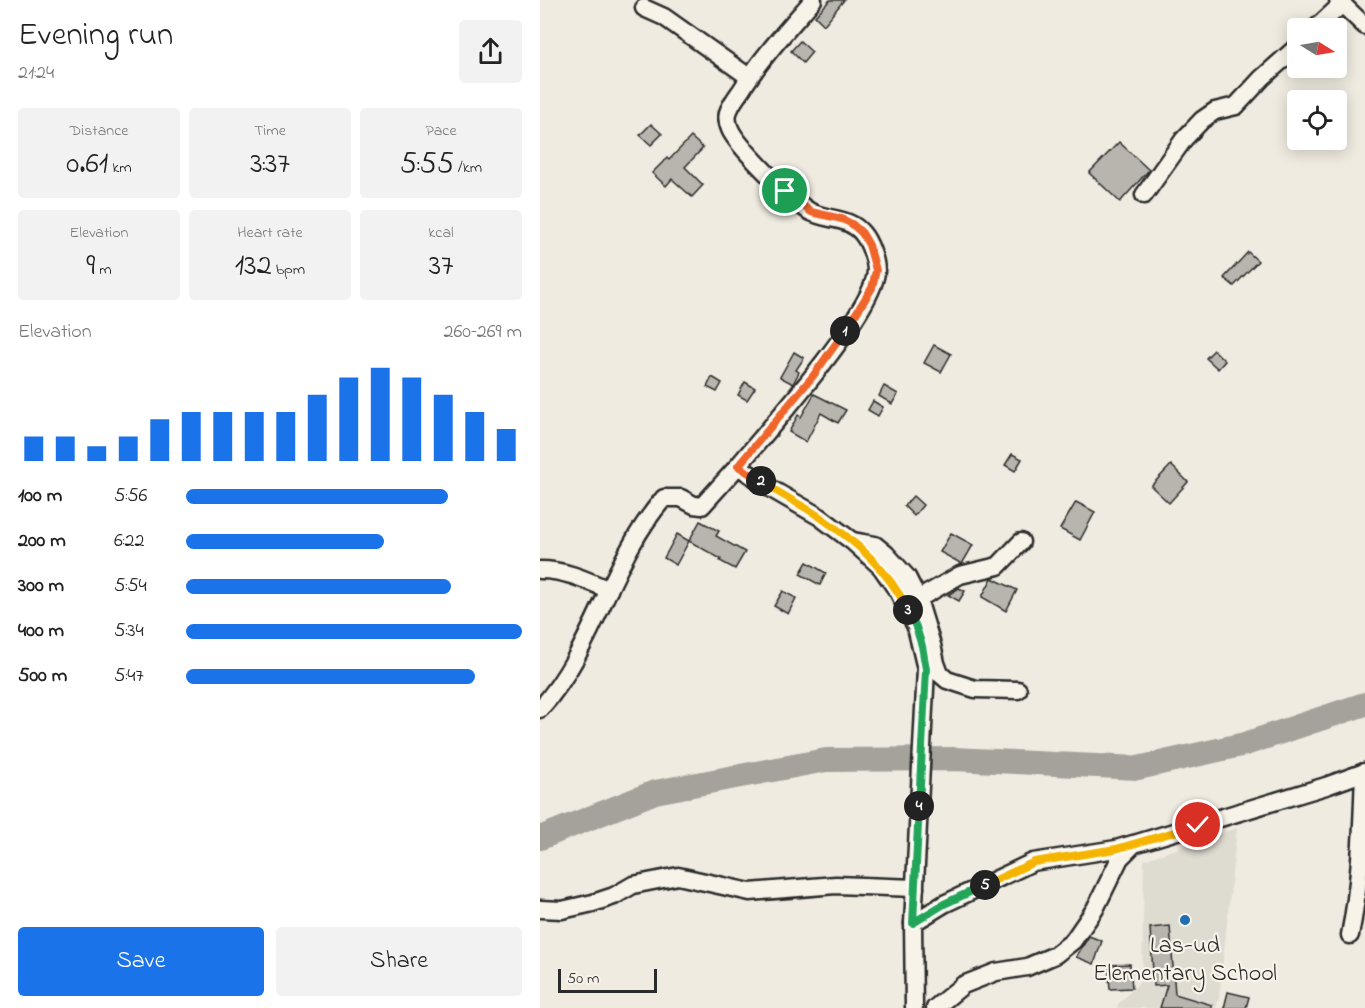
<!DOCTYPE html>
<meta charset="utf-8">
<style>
:root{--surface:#fff;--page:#f2f2f2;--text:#222;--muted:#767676;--accent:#1a73e8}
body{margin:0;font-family:"Indie Flower",sans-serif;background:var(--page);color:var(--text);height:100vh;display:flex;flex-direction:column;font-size:22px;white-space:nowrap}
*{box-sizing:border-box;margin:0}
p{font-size:20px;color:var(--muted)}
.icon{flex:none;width:33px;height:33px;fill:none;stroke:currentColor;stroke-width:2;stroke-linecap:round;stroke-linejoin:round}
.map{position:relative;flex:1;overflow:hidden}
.details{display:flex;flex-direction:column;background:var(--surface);width:540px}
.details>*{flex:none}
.needle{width:39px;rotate:101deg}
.buttons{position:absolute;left:747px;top:18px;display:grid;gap:12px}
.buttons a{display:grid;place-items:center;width:60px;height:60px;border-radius:6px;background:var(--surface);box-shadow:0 3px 15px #0003;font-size:30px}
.scale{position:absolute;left:18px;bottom:15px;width:99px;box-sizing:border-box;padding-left:6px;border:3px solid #2b2b2b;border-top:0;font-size:16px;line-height:21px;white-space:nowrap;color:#2b2b2b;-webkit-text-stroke:4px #f7f3e8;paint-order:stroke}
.pin{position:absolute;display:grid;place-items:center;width:51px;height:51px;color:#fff;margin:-26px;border:3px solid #fff;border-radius:50%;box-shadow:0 2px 6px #0007}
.km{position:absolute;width:30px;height:30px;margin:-15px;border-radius:50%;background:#222;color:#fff;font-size:16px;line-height:30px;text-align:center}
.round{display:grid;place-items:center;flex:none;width:63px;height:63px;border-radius:6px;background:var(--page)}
.overview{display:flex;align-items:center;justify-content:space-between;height:102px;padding:0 18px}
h1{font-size:33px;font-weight:600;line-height:45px}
.figures{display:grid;grid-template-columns:repeat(3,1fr);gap:9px;height:102px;padding:6px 18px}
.figures div{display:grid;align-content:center;border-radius:6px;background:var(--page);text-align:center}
.figures b{font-size:30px;font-weight:600}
.figures small{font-size:16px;font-weight:400}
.figures p{font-size:16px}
.chart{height:168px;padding:12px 18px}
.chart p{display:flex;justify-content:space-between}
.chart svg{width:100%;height:108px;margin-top:6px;stroke:var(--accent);stroke-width:6}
.action{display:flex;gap:12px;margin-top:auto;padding:12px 18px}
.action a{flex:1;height:69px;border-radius:6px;background:var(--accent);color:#fff;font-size:24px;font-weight:600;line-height:69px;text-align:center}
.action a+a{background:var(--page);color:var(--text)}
ul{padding:0 18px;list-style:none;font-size:20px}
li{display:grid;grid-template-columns:96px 72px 1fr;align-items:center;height:45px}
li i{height:15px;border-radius:8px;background:var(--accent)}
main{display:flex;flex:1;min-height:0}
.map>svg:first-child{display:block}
</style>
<main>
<section class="details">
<div class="overview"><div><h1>Evening run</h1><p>21:24</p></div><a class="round"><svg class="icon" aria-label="share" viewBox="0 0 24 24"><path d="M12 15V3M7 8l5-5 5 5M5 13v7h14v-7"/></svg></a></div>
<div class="figures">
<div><p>Distance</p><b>0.61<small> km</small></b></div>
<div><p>Time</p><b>3:37</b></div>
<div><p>Pace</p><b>5:55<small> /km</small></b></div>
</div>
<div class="figures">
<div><p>Elevation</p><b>9<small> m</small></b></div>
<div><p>Heart rate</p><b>132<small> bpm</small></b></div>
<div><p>kcal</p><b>37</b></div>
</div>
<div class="chart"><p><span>Elevation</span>260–269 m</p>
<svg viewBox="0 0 160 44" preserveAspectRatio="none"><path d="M5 44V34M15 44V34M25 44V38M35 44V34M45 44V27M55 44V24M65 44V24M75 44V24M85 44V24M95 44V17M105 44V10M115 44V6M125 44V10M135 44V17M145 44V24M155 44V31"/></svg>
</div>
<ul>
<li><b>100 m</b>5:56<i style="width:78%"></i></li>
<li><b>200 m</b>6:22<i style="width:59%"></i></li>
<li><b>300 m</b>5:54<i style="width:79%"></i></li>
<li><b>400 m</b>5:34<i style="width:100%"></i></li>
<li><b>500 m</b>5:47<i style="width:86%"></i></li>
</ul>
<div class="action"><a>Save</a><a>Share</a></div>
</section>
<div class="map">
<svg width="825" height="1008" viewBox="0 0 825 1008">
<rect width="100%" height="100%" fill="#efebe0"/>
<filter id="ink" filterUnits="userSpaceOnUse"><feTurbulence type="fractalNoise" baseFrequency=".0167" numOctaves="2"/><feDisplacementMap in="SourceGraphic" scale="12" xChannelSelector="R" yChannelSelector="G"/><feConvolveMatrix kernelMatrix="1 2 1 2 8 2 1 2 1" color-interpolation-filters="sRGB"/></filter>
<g filter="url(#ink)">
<!-- built -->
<path fill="#dedbd1" d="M 697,828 L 679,998 L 676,1008 L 577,1008 L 578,1004 L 602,980 L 604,860 Z"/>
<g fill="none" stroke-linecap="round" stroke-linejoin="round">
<!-- river -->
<path stroke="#a4a29a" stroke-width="24" d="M 0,838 L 115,792 L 286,760 L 414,759 L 598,768 L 705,744 L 825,704"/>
</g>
<!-- building -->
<g fill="#b8b5ae" stroke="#2b2b2b" stroke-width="1.5">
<path d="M 290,0 L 304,0 L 284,25 L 275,16 Z"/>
<path d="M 260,41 L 272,52 L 263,63 L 251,51 Z"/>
<path d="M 111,124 L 122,134 L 111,145 L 100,135 Z"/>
<path d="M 151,137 L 163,148 L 145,167 L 163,185 L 152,197 L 132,179 L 126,186 L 112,173 L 127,158 L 129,160 Z"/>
<path d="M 579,142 L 609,170 L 580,202 L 549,173 Z"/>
<path d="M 708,252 L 718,261 L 694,286 L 684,278 Z"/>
<path d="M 394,345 L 411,354 L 401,372 L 384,363 Z"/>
<path d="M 674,350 L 685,361 L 678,369 L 666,358 Z"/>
<path d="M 254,352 L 264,358 L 256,370 L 259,372 L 253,384 L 240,377 Z"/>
<path d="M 172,377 L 182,383 L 177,392 L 167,387 Z"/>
<path d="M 205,382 L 215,388 L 207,400 L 198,395 Z"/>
<path d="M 344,386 L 358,394 L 352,404 L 339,396 Z"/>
<path d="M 274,394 L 306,410 L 298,423 L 281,413 L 266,442 L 249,432 L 258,415 L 261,417 Z"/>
<path d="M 333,401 L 343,407 L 338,416 L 328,410 Z"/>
<path d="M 472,454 L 482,459 L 475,471 L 465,465 Z"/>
<path d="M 631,465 L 648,482 L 629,503 L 611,486 Z"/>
<path d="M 373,496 L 383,505 L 374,516 L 364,506 Z"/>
<path d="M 536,502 L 555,512 L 540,540 L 520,529 Z"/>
<path d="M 160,521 L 179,531 L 176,536 L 205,552 L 195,569 L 180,561 L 181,559 L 149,541 Z"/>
<path d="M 411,533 L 433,545 L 422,564 L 400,552 Z"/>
<path d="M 137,534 L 149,541 L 136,565 L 124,558 Z"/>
<path d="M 267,562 L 286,573 L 280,585 L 260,574 Z"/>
<path d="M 452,578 L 477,590 L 466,611 L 442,597 Z"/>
<path d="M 419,588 L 425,591 L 419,601 L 408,595 Z"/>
<path d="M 243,591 L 256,598 L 248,614 L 234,606 Z"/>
<path d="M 630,926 L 635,994 L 672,1005 L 672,1008 L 620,1008 L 627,985 L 614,986 L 610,928 Z"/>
<path d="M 549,936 L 562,941 L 554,964 L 536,957 Z"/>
<path d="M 590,964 L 592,988 L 570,989 L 568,965 Z"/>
<path d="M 688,992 L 709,997 L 706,1008 L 684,1008 Z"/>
</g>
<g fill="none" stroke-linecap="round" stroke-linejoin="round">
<!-- minor casing -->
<g stroke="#2b2b2b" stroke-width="21">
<g id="minor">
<path d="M 273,0 C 248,29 222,57 202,89 C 198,95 193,101 190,108 C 186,115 187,122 190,129 C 197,146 253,201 269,211 C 286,221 308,216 322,233 C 329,241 336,260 336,271 C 335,311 227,431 198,466 L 233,490 L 280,517 L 312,541 L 341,567 L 359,593 L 376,627 L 386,669 L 373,923 L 374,1008"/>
<path d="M 798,0 L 825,26"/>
<path d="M 104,8 L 124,17 L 209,77"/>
<path d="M 776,28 L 802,4"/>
<path d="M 604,195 L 644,139 L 662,120 L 675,111 L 696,106 L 722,78 L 758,46"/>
<path d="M 313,541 L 335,545 L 346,554 L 367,577 L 378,599 L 392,645 L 396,663 L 400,674 L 407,680 L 435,689 L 478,690"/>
<path d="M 0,570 C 25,570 46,580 69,590"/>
<path d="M 378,599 L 420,575 L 458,566 L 481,542"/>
<path d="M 0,709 C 55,648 70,560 124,498 L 141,498 L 154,505 L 162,506 L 198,466"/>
<path d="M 0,909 L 22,910 L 53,903 L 74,896 L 93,885 L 138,876 L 210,892 L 296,885 L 375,888"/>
<path d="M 373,923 L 404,904 L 493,862 L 576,849 L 593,844"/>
<path d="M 810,935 C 821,881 822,827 824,772"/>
<path d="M 395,1008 L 423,985 L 456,972 L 487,967 L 515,955 L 533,941 L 555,909 L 580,858 L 594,844 L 786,786 L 825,772"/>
</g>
</g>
<!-- minor -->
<use href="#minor" stroke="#f7f3e8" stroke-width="16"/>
</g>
</g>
<g fill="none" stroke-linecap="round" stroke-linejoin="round" filter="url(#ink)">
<!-- split-1 casing -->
<g stroke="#fff" stroke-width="12">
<path id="split-1" d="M 245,191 L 271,212 L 302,219 L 312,224 L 322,233 L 329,245 L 336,270 L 332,288 L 305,331"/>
</g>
<!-- split-2 casing -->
<g stroke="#fff" stroke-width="12">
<path id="split-2" d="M 221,481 L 198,466 L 273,376 L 305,331"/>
</g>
<!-- split-3 casing -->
<g stroke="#fff" stroke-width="12">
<path id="split-3" d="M 221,481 C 240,495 261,504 280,517 C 317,542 348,570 368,610"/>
</g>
<!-- split-4 casing -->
<g stroke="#fff" stroke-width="12">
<path id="split-4" d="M 368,610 L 376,627 L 382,646 L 386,669 L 379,806"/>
</g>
<!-- split-5 casing -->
<g stroke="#fff" stroke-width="12">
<path id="split-5" d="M 379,806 L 373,923 L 404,904 L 445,885"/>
</g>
<!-- split-6 casing -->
<g stroke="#fff" stroke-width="12">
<path id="split-6" d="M 445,885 L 494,862 L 576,849 L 658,825"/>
</g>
<!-- split-1 -->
<use href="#split-1" stroke="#f0652b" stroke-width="8"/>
<!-- split-2 -->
<use href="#split-2" stroke="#f0652b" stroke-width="8"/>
<!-- split-3 -->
<use href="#split-3" stroke="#f5b400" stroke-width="8"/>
<!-- split-4 -->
<use href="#split-4" stroke="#22a559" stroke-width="8"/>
<!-- split-5 -->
<use href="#split-5" stroke="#22a559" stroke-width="8"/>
<!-- split-6 -->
<use href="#split-6" stroke="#f5b400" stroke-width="8"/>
</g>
<!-- markers -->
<circle fill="#1f6fb2" stroke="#f7f3e8" stroke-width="2" cx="645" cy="920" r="6"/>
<g text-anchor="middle" stroke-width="4.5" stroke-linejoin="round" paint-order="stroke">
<!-- poi labels -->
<g font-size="24" fill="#2b2b2b" stroke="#f7f3e8">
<text x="645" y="952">Las-ud<tspan x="645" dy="28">Elementary School</tspan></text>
</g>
</g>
</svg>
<div class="buttons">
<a><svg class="needle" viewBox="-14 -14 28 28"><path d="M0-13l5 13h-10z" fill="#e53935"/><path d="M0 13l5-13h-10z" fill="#767676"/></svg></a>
<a><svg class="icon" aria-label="locate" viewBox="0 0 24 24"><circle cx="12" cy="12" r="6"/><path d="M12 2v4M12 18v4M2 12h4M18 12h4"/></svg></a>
</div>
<div class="scale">50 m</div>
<div class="pin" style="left:245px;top:191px;background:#1e9e55"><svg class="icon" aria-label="arrive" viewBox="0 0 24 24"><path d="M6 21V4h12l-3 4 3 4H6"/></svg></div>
<div class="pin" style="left:658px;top:825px;background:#d93025"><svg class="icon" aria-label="check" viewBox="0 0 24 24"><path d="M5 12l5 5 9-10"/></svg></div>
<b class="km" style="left:305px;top:331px">1</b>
<b class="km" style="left:221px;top:481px">2</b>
<b class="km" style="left:368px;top:610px">3</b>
<b class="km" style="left:379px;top:806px">4</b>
<b class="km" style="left:445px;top:885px">5</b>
</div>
</main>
